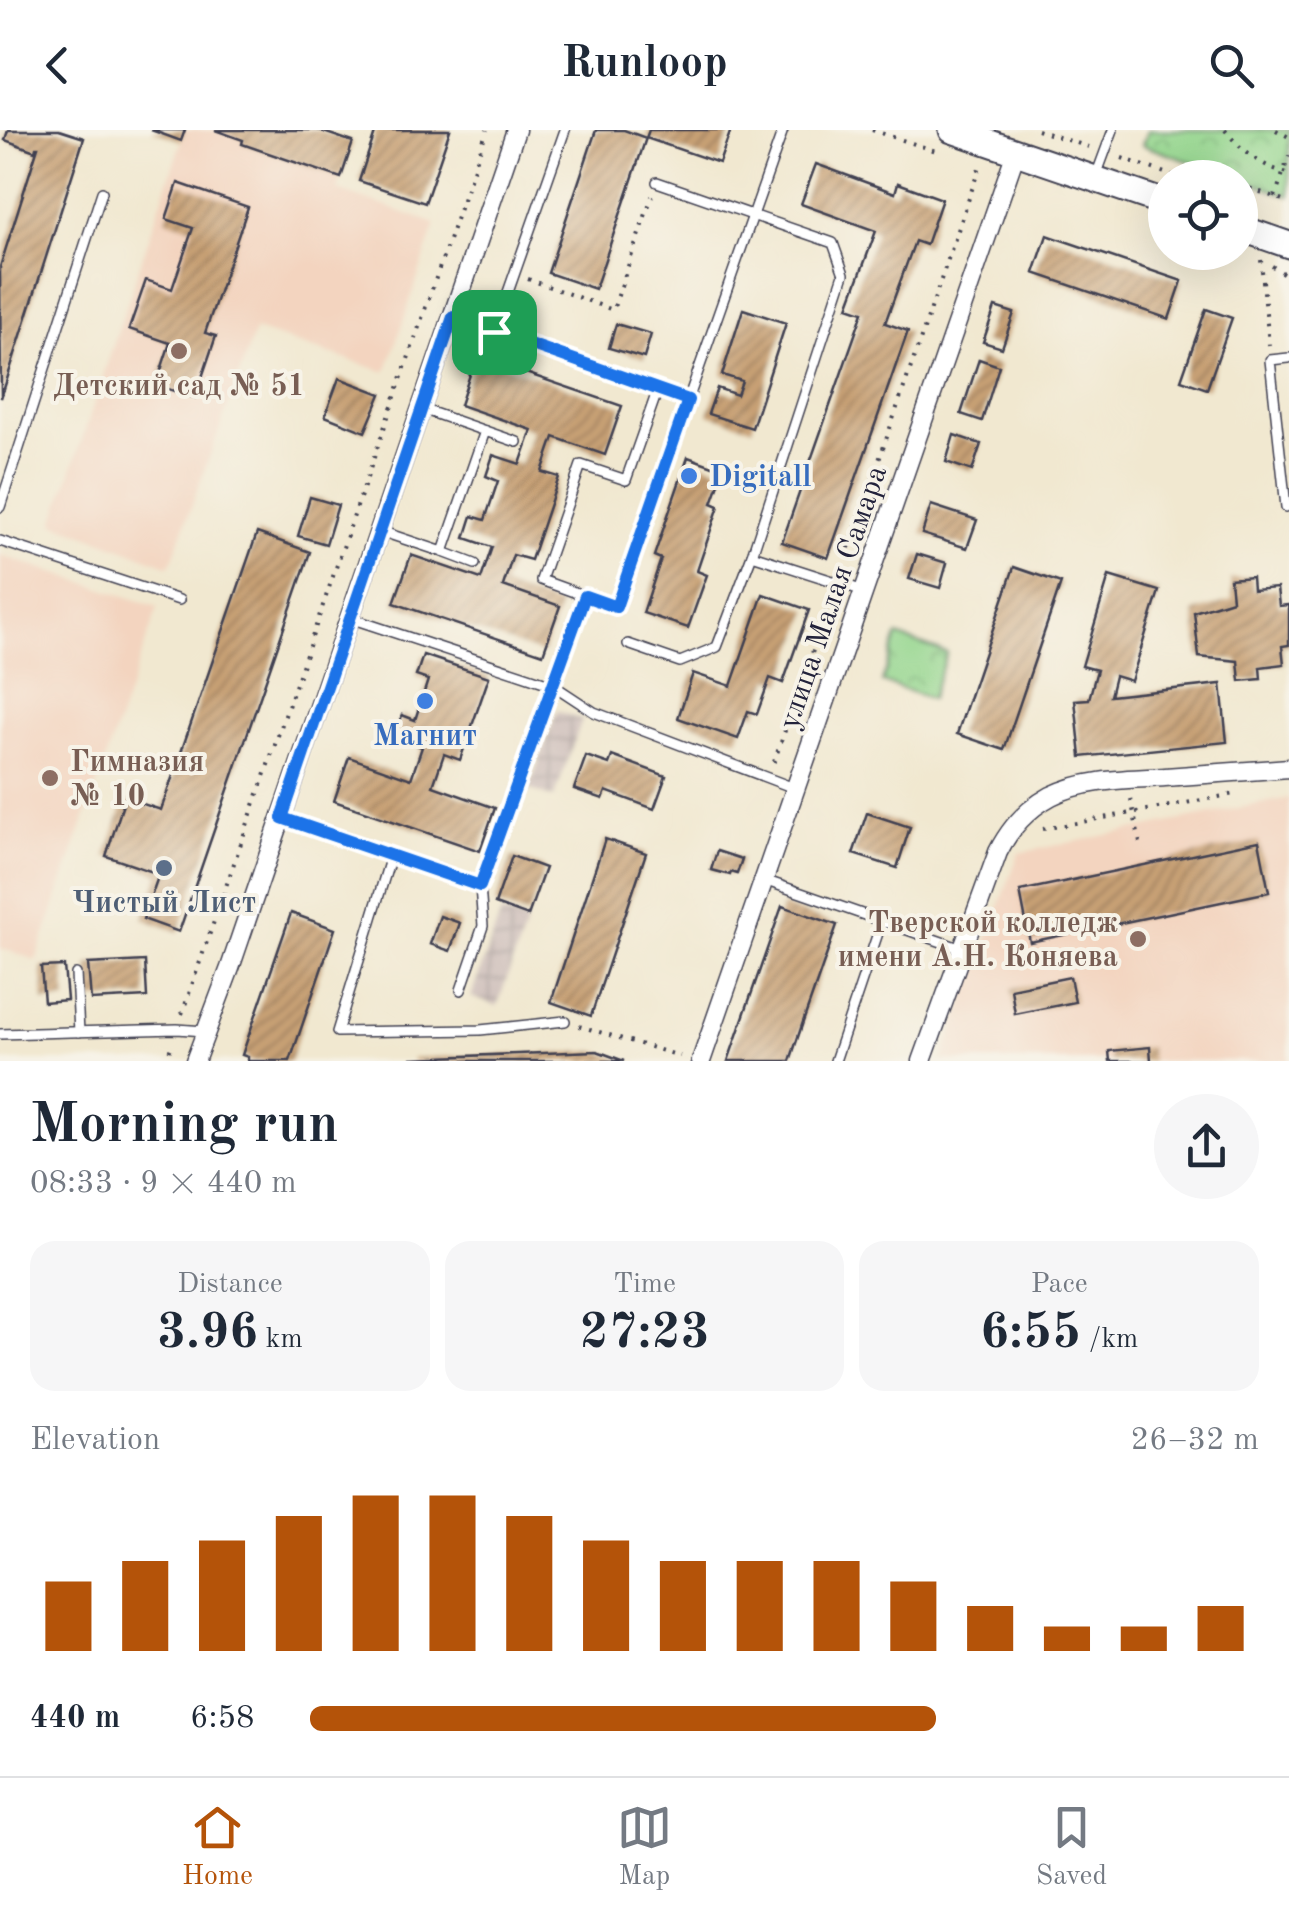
<!DOCTYPE html>
<meta charset="utf-8">
<style>
:root{--surface:#fff;--page:#f6f6f7;--text:#1f2937;--muted:#747a83;--line:#e0e1e3;--accent:#b45309}
body{margin:0;font-family:"Old Standard TT",serif;background:var(--page);color:var(--text);height:100vh;display:flex;flex-direction:column;font-size:38px;white-space:nowrap}
*{box-sizing:border-box;margin:0}
p{font-size:32px;color:var(--muted)}
.icon{flex:none;width:55px;height:55px;fill:none;stroke:currentColor;stroke-width:2;stroke-linecap:round;stroke-linejoin:round}
.map{position:relative;height:931px;overflow:hidden}
.side{display:flex;flex-direction:column;background:var(--surface);flex:1}
.side>*{flex:none}
.fabs{position:absolute;left:1148px;top:30px;display:grid;gap:20px}
.fabs a{display:grid;place-items:center;width:110px;height:110px;border-radius:50%;background:var(--surface);box-shadow:0 10px 40px #0002;font-size:50px}
.pin{position:absolute;display:grid;place-items:center;width:85px;height:85px;color:#fff;margin:-42px;border-radius:20px;box-shadow:0 5px 15px #0006}
.round{display:grid;place-items:center;flex:none;width:105px;height:105px;border-radius:52px;background:var(--page)}
.head{display:flex;align-items:center;justify-content:space-between;height:170px;padding:0 30px}
h1{font-size:55px;font-weight:700;line-height:75px}
.figures{display:grid;grid-template-columns:repeat(3,1fr);gap:15px;height:170px;padding:10px 30px}
.figures div{display:grid;align-content:center;border-radius:25px;background:var(--page);text-align:center}
.figures b{font-size:50px;font-weight:700}
.figures small{font-size:28px;font-weight:400}
.figures p{font-size:28px}
.chart{height:280px;padding:20px 30px}
.chart p{display:flex;justify-content:space-between}
.chart svg{width:100%;height:180px;margin-top:10px;stroke:var(--accent);stroke-width:6}
ul{padding:0 30px;list-style:none;font-size:32px}
li{display:grid;grid-template-columns:160px 120px 1fr;align-items:center;height:75px}
li i{height:25px;border-radius:12px;background:var(--accent)}
header{display:flex;justify-content:space-between;align-items:center;height:130px;padding:0 30px;background:var(--surface);font-size:45px;font-weight:700}
.tabs{display:flex;justify-content:space-around;align-items:center;height:140px;border-top:2px solid var(--line);background:var(--surface);font-size:28px;color:var(--muted)}
.tabs a{display:grid;justify-items:center;gap:5px}
.tabs .current{color:var(--accent)}
.map>svg:first-child{display:block}
</style>
<header><svg class="icon" aria-label="back" viewBox="0 0 24 24"><path d="M15 5l-7 7 7 7"/></svg>Runloop<svg class="icon" aria-label="search" viewBox="0 0 24 24"><circle cx="10" cy="10" r="6"/><path d="M15 15l6 6"/></svg></header>
<div class="map">
<svg width="1289" height="931" viewBox="0 0 1289 931">
<defs>
<pattern id="industrial-grid" width="8" height="8" patternUnits="userSpaceOnUse" patternTransform="scale(2.5)"><rect width="8" height="8" fill="#cfc0bb"/><path d="M0 4h8M4 0v8" fill="none" stroke="#b1a5a2"/></pattern>
<pattern id="park-crowns" width="20" height="18" patternUnits="userSpaceOnUse" patternTransform="scale(2.5)"><rect width="20" height="18" fill="#94d68e"/><path d="M2 6a3 3 0 1 1 6 0M12 15a3 3 0 1 1 6 0" fill="none" stroke="#7fb77b"/></pattern>
<pattern id="building-hatch" width="6" height="6" patternUnits="userSpaceOnUse" patternTransform="scale(2.5)"><rect width="6" height="6" fill="#c7a075"/><path d="M-1 1l2-2M0 6l6-6M5 7l2-2" fill="none" stroke="#a18261"/></pattern>
</defs>
<rect width="100%" height="100%" fill="#f7f3e8"/>
<filter id="ink" filterUnits="userSpaceOnUse"><feTurbulence type="fractalNoise" baseFrequency=".01" numOctaves="2"/><feDisplacementMap in="SourceGraphic" scale="20" xChannelSelector="R" yChannelSelector="G"/><feConvolveMatrix kernelMatrix="1 2 1 2 8 2 1 2 1" color-interpolation-filters="sRGB"/></filter>
<filter id="wash" filterUnits="userSpaceOnUse"><feTurbulence type="fractalNoise" baseFrequency=".0048" numOctaves="4" result="noise"/><feDisplacementMap in="SourceGraphic" scale="40" xChannelSelector="R" yChannelSelector="G"/><feGaussianBlur stdDeviation="2.25" result="paint"/><feColorMatrix in="noise" values="0 0 0 0 0 0 0 0 0 0 0 0 0 0 0 0 0 1.4 0 .05"/><feComposite in="paint" operator="in"/></filter>
<g filter="url(#wash)">
<rect width="100%" height="100%" fill="#f1e8d0"/>
<!-- built -->
<g fill="#f3d4bf">
<path d="M 185,0 L 213,0 L 243,10 L 242,14 L 341,48 L 338,60 L 436,94 L 386,242 L 255,200 L 170,436 L 54,393 Z"/>
<path d="M 0,425 L 158,477 L 36,830 L 0,818 Z"/>
<path d="M 1289,668 L 1289,931 L 942,931 L 1019,723 Z"/>
</g>
<!-- industrial -->
<g fill="url(#industrial-grid)">
<path d="M 557,581 L 582,590 L 554,668 L 529,659 Z"/>
<path d="M 501,783 L 527,792 L 497,876 L 471,867 Z"/>
</g>
<!-- park -->
<g fill="url(#park-crowns)" stroke="#5b7c64" stroke-width="2.5">
<path d="M 1148,0 L 1289,0 L 1289,66 L 1142,15 Z"/>
<path d="M 897,506 L 947,523 L 931,569 L 882,552 Z"/>
</g>
<g id="blocks">
<!-- building -->
<g fill="url(#building-hatch)">
<path d="M 8,0 L 59,0 L 84,8 L 1,268 L 0,137 L 38,17 L 36,17 L 35,21 L 5,10 Z"/>
<path d="M 151,0 L 185,0 L 181,11 Z"/>
<path d="M 215,0 L 318,0 L 353,12 L 341,48 L 242,14 L 243,10 Z"/>
<path d="M 376,0 L 450,0 L 425,73 L 359,51 Z"/>
<path d="M 596,0 L 624,0 L 646,8 L 595,159 L 548,143 Z"/>
<path d="M 649,0 L 731,0 L 719,33 L 646,8 Z"/>
<path d="M 816,34 L 895,63 L 898,53 L 942,69 L 926,115 L 915,111 L 885,193 L 908,201 L 828,428 L 782,412 L 863,182 L 848,177 L 876,101 L 801,74 Z"/>
<path d="M 178,53 L 248,77 L 205,203 L 216,206 L 195,268 L 156,255 L 170,213 L 129,199 L 146,150 L 172,159 L 193,98 L 166,89 Z"/>
<path d="M 1047,105 L 1182,151 L 1169,189 L 1034,143 Z"/>
<path d="M 995,177 L 1014,183 L 1002,218 L 983,212 Z"/>
<path d="M 743,179 L 786,193 L 752,298 L 708,284 L 717,258 L 737,265 L 742,251 L 722,245 Z"/>
<path d="M 1206,179 L 1232,188 L 1207,259 L 1181,250 Z"/>
<path d="M 616,194 L 651,204 L 644,228 L 609,218 Z"/>
<path d="M 476,226 L 622,276 L 605,325 L 554,307 L 542,342 L 559,347 L 531,430 L 513,425 L 503,456 L 560,476 L 543,524 L 394,473 L 411,425 L 481,449 L 492,417 L 465,408 L 472,386 L 485,390 L 498,351 L 486,346 L 493,325 L 520,334 L 532,300 L 460,275 Z"/>
<path d="M 979,229 L 999,236 L 982,291 L 961,284 Z"/>
<path d="M 339,248 L 381,264 L 365,302 L 325,286 Z"/>
<path d="M 954,305 L 981,314 L 972,341 L 946,332 Z"/>
<path d="M 688,327 L 724,340 L 712,373 L 719,376 L 697,441 L 707,445 L 688,498 L 643,483 L 661,429 L 654,426 Z"/>
<path d="M 310,367 L 338,375 L 326,414 L 298,406 Z"/>
<path d="M 931,375 L 977,390 L 967,418 L 922,404 Z"/>
<path d="M 257,403 L 310,422 L 179,802 L 143,789 L 159,744 L 106,726 L 125,668 L 161,680 Z"/>
<path d="M 917,424 L 947,433 L 940,458 L 909,449 Z"/>
<path d="M 1014,437 L 1061,453 L 1004,620 L 957,604 Z"/>
<path d="M 1109,446 L 1159,461 L 1131,551 L 1115,546 L 1110,566 L 1221,554 L 1227,612 L 1081,627 L 1075,570 L 1089,569 L 1097,540 L 1082,536 Z"/>
<path d="M 1252,447 L 1253,460 L 1277,458 L 1279,476 L 1289,475 L 1289,515 L 1282,516 L 1284,534 L 1260,537 L 1261,549 L 1240,551 L 1238,531 L 1199,527 L 1194,482 L 1232,470 L 1230,449 Z"/>
<path d="M 763,464 L 809,480 L 783,553 L 770,548 L 757,584 L 748,581 L 738,609 L 678,588 L 693,543 L 731,556 Z"/>
<path d="M 423,525 L 489,547 L 460,630 L 444,624 L 433,656 L 495,678 L 480,721 L 334,671 L 349,627 L 411,649 L 422,617 L 395,607 L 402,585 L 415,590 L 428,550 L 416,546 Z"/>
<path d="M 586,626 L 609,634 L 612,626 L 666,646 L 654,679 L 606,661 L 603,669 L 574,659 Z"/>
<path d="M 867,683 L 910,697 L 897,738 L 853,724 Z"/>
<path d="M 605,709 L 646,723 L 591,886 L 551,872 Z"/>
<path d="M 1259,711 L 1269,762 L 1030,812 L 1020,761 Z"/>
<path d="M 717,721 L 742,729 L 737,744 L 731,742 L 730,745 L 711,740 Z"/>
<path d="M 512,726 L 545,738 L 528,786 L 495,774 Z"/>
<path d="M 782,776 L 837,795 L 803,892 L 790,931 L 728,931 Z"/>
<path d="M 291,783 L 335,799 L 290,931 L 248,931 L 248,927 L 242,925 Z"/>
<path d="M 440,786 L 460,793 L 450,821 L 430,814 Z"/>
<path d="M 145,831 L 147,867 L 91,870 L 88,834 Z"/>
<path d="M 64,836 L 67,870 L 44,872 L 41,837 Z"/>
<path d="M 1070,847 L 1075,872 L 1015,884 L 1011,859 Z"/>
<path d="M 1150,917 L 1151,931 L 1110,931 L 1109,921 Z"/>
<path d="M 597,921 L 624,931 L 412,931 L 412,928 Z"/>
</g>
</g>
</g>
<g filter="url(#ink)">
<use href="#blocks" fill-opacity="0" stroke="#414051" stroke-width="2.5"/>
<g fill="none" stroke-linecap="round" stroke-linejoin="round">
<!-- lane casing -->
<g stroke="#414051" stroke-width="12">
<g id="lane">
<path d="M 1096,46 L 1113,0"/>
<path d="M 453,187 L 688,270 L 783,0"/>
<path d="M 494,202 L 565,0"/>
<path d="M 485,301 L 517,312"/>
<path d="M 0,377 L 102,62"/>
<path d="M 1286,377 L 1270,230 L 1289,228"/>
<path d="M 380,401 L 443,422 L 485,301 L 422,279"/>
<path d="M 0,411 L 179,470"/>
<path d="M 443,422 L 475,434"/>
<path d="M 752,425 L 864,461"/>
<path d="M 585,466 L 616,477 L 636,421"/>
<path d="M 350,488 L 553,555 L 594,582 L 794,658"/>
<path d="M 628,514 L 680,532 L 717,517 L 752,425 L 844,144 L 833,113 L 657,52"/>
<path d="M 282,688 L 480,756"/>
<path d="M 391,726 L 337,902 L 480,900 L 565,891"/>
<path d="M 764,750 L 962,819"/>
<path d="M 76,844 L 79,902"/>
<path d="M 461,860 L 483,796 L 480,756 L 585,466 L 541,450 L 581,335 L 626,350 L 658,259"/>
<path d="M 0,904 L 177,899 L 205,901"/>
<path d="M 835,931 L 882,791"/>
</g>
</g>
<!-- street casing -->
<g stroke="#414051" stroke-width="21">
<g id="street">
<path d="M 195,931 L 230,838 L 516,0"/>
<path d="M 701,931 L 1016,22"/>
<path d="M 922,931 L 998,722 C 1010,698 1027,679 1051,666 C 1084,649 1128,649 1165,647 C 1206,644 1248,641 1289,638"/>
</g>
</g>
<!-- secondary casing -->
<g stroke="#414051" stroke-width="29">
<g id="secondary">
<path d="M 952,0 L 1165,73"/>
<path d="M 1240,98 L 1289,115"/>
</g>
</g>
<!-- path -->
<g stroke="#414051" stroke-width="4" stroke-dasharray="2.5 8" stroke-linecap="butt">
<path d="M 872,0 L 939,22"/>
<path d="M 1037,0 L 1089,17"/>
<path d="M 1225,0 C 1242,21 1262,38 1289,43"/>
<path d="M 1276,0 L 1289,7"/>
<path d="M 1122,28 L 1179,48"/>
<path d="M 1194,48 L 1203,42 L 1218,48"/>
<path d="M 1240,55 L 1289,72"/>
<path d="M 1275,67 L 1289,26"/>
<path d="M 1261,130 L 1269,215"/>
<path d="M 1272,136 L 1289,147"/>
<path d="M 528,149 L 613,180 L 652,66"/>
<path d="M 641,407 L 684,284"/>
<path d="M 842,438 L 980,36"/>
<path d="M 774,632 L 832,466"/>
<path d="M 1131,669 L 1141,718"/>
<path d="M 1043,699 L 1235,664"/>
<path d="M 182,884 L 487,0"/>
<path d="M 579,896 L 680,926"/>
<path d="M 166,931 L 171,917"/>
</g>
<!-- lane -->
<use href="#lane" stroke="#fff" stroke-width="9"/>
<!-- street -->
<use href="#street" stroke="#fff" stroke-width="18"/>
<!-- secondary -->
<use href="#secondary" stroke="#fff" stroke-width="25"/>
</g>
</g>
<g fill="none" stroke-linecap="round" stroke-linejoin="round" filter="url(#ink)">
<!-- route casing -->
<g stroke="#fff" stroke-width="20">
<path id="route" d="M 453,187 L 688,270 L 616,477 L 585,466 L 480,756 L 282,688 Z"/>
</g>
<!-- route -->
<use href="#route" stroke="#1a73e8" stroke-width="12"/>
</g>
<!-- markers -->
<g fill="#8d6e63" stroke="#f7f3e8" stroke-width="4">
<circle cx="179" cy="221" r="10"/>
<circle cx="50" cy="648" r="10"/>
<circle cx="1138" cy="809" r="10"/>
</g>
<g fill="#3f7fe0" stroke="#f7f3e8" stroke-width="4">
<circle cx="689" cy="346" r="10"/>
<circle cx="425" cy="571" r="10"/>
</g>
<circle fill="#5c6f8a" stroke="#f7f3e8" stroke-width="4" cx="164" cy="738" r="10"/>
<g text-anchor="middle" stroke-width="8" stroke-linejoin="round" paint-order="stroke">
<!-- education labels -->
<g font-size="30" font-weight="bold" fill="#785e54" stroke="#f7f3e8">
<text x="179" y="265">Детский сад № 51</text>
<text x="70" y="641" text-anchor="start">Гимназия<tspan x="70" dy="34">№ 10</tspan></text>
<text x="1118" y="802" text-anchor="end">Тверской колледж<tspan x="1118" dy="34">имени А.Н. Коняева</tspan></text>
</g>
<!-- shop labels -->
<g font-size="30" font-weight="bold" fill="#366cbe" stroke="#f7f3e8" text-anchor="start">
<text x="709" y="356">Digitall</text>
<text x="425" y="615" text-anchor="middle">Магнит</text>
</g>
<!-- street labels -->
<g font-size="30" fill="#22223b" stroke="#f7f3e8">
<text transform="translate(832 467) rotate(-71)" y="10">улица Малая Самара</text>
</g>
<!-- service labels -->
<g font-size="30" font-weight="bold" fill="#4e5e75" stroke="#f7f3e8">
<text x="164" y="782">Чистый Лист</text>
</g>
</g>
</svg>
<div class="fabs">
<a><svg class="icon" aria-label="locate" viewBox="0 0 24 24"><circle cx="12" cy="12" r="6"/><path d="M12 2v4M12 18v4M2 12h4M18 12h4"/></svg></a>
</div>
<div class="pin" style="left:494px;top:202px;background:#1e9e55"><svg class="icon" aria-label="arrive" viewBox="0 0 24 24"><path d="M6 21V4h12l-3 4 3 4H6"/></svg></div>
</div>
<section class="side">
<div class="head"><div><h1>Morning run</h1><p>08:33 · 9 × 440 m</p></div><a class="round"><svg class="icon" aria-label="share" viewBox="0 0 24 24"><path d="M12 15V3M7 8l5-5 5 5M5 13v7h14v-7"/></svg></a></div>
<div class="figures">
<div><p>Distance</p><b>3.96<small> km</small></b></div>
<div><p>Time</p><b>27:23</b></div>
<div><p>Pace</p><b>6:55<small> /km</small></b></div>
</div>
<div class="chart"><p><span>Elevation</span>26–32 m</p>
<svg viewBox="0 0 160 44" preserveAspectRatio="none"><path d="M5 44V27M15 44V22M25 44V17M35 44V11M45 44V6M55 44V6M65 44V11M75 44V17M85 44V22M95 44V22M105 44V22M115 44V27M125 44V33M135 44V38M145 44V38M155 44V33"/></svg>
</div>
<ul>
<li><b>440 m</b>6:58<i style="width:66%"></i></li>
</ul>
</section>
<nav class="tabs">
<a class="current"><svg class="icon" aria-label="home" viewBox="0 0 24 24"><path d="M3 11l9-7 9 7M6 9v11h12V9"/></svg>Home</a>
<a><svg class="icon" aria-label="map" viewBox="0 0 24 24"><path d="M3 6l6-2 6 2 6-2v14l-6 2-6-2-6 2zM9 4v14M15 6v14"/></svg>Map</a>
<a><svg class="icon" aria-label="saved" viewBox="0 0 24 24"><path d="M7 4h10v16l-5-4-5 4z"/></svg>Saved</a>
</nav>
